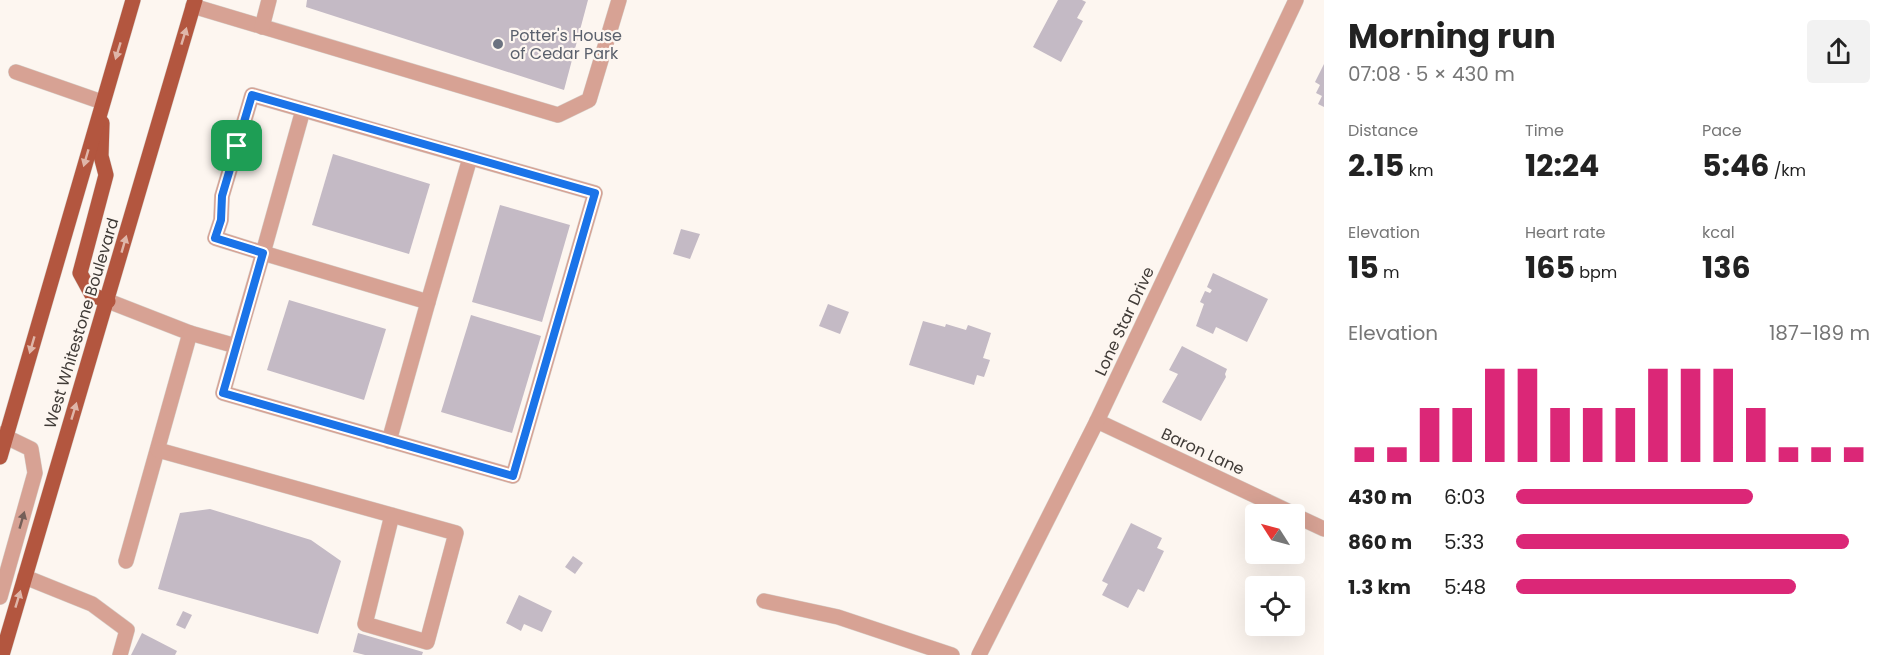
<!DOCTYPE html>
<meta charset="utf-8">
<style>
:root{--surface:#fff;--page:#f2f2f2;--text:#222;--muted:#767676;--accent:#db2777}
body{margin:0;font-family:Poppins,sans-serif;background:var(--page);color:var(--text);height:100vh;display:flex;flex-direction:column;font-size:22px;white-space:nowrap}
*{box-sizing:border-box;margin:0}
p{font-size:20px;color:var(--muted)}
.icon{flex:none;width:33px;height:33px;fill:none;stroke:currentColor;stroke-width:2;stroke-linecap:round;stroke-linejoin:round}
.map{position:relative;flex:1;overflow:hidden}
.sheet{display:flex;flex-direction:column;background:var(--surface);width:570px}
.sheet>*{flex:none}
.needle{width:39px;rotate:306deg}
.controls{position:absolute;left:1245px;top:504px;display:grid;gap:12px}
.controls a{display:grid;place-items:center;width:60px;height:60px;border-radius:6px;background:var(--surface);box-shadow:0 6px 24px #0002;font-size:30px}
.pin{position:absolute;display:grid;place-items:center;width:51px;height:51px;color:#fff;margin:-26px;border-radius:12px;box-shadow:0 3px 9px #0006}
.round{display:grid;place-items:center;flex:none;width:63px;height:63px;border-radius:6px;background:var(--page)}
.summary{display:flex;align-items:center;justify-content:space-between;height:102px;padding:0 24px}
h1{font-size:33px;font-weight:700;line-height:45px}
.figures{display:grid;grid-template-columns:repeat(3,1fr);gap:9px;height:102px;padding:6px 24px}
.figures div{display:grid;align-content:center}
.figures b{font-size:30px;font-weight:700}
.figures small{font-size:16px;font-weight:400}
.figures p{font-size:16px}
.chart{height:168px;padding:12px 24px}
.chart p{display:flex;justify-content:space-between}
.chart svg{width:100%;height:108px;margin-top:6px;stroke:var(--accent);stroke-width:6}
ul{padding:0 24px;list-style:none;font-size:20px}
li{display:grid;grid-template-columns:96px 72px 1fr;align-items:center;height:45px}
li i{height:15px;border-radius:8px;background:var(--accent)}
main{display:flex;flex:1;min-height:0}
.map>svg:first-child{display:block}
</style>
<main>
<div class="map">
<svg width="1324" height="655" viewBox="0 0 1324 655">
<rect width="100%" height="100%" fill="#fdf6f0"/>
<!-- building -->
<g fill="#c4bac5">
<path d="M 307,0 L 588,0 L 564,90 L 306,7 Z"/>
<path d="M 1058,0 L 1082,0 L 1086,2 L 1077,18 L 1083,21 L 1061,62 L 1033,47 Z"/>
<path d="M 1324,64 L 1324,107 L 1318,104 L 1322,96 L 1316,93 L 1320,85 L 1315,82 Z"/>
<path d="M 333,154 L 430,184 L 409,254 L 312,225 Z"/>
<path d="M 500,205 L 570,225 L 542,322 L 472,302 Z"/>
<path d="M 681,229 L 700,234 L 690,259 L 673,254 Z"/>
<path d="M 1213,273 L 1268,299 L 1247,342 L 1216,327 L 1213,334 L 1196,326 L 1204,304 L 1200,302 L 1205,291 L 1210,293 L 1212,290 L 1207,287 Z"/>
<path d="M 289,300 L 386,329 L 364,400 L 267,370 Z"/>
<path d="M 828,304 L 849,312 L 840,334 L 819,326 Z"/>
<path d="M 471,315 L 541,336 L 512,433 L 441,412 Z"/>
<path d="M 923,321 L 945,327 L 946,324 L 966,330 L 968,325 L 991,333 L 983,358 L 990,360 L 984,377 L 977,375 L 974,385 L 909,365 Z"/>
<path d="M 1182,346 L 1227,369 L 1225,374 L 1226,377 L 1201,421 L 1162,402 L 1178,374 L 1169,370 Z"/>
<path d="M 210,509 L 311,540 L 341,561 L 318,634 L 158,589 L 180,513 Z"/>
<path d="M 1131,523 L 1162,538 L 1157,548 L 1164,551 L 1144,592 L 1138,589 L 1128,608 L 1102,595 L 1108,584 L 1102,581 Z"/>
<path d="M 573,556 L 583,563 L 575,574 L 565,567 Z"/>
<path d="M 519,595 L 552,611 L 542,632 L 524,624 L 521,631 L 506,623 Z"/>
<path d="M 183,611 L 192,615 L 185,629 L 176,625 Z"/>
<path d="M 142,633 L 177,651 L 175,655 L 131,655 Z"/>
<path d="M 358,633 L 423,652 L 422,655 L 365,655 L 353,652 Z"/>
</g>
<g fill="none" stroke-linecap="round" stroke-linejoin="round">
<!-- minor casing -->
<g stroke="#d7d1cb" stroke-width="16">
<g id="minor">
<path d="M 193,6 L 558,115 L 589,100 L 619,0"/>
<path d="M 262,27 L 269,0"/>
<path d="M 16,72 L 102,102"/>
<path d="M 108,301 L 190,333 L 126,561"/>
<path d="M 190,333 L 236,346 L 223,393 L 513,476 L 595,193 C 481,161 366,128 252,95 L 222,196 L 221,220 L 215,238 L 263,253 L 303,110"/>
<path d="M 236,346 L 263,253 L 428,302 L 470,158"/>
<path d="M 1097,421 L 1294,514"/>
<path d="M 0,434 L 31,449 L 35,473 L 0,597"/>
<path d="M 389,441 L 428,302"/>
<path d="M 158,450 L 456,533 L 427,642 L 365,624 L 392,515"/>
<path d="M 1294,515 L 1324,529"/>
<path d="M 25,577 L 92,604 L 127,630 L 120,655"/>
<path d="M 764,601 L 838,617 L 952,655"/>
<path d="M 979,655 L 1097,421 L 1296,0"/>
</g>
</g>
<!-- major casing -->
<g stroke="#d7d1cb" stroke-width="16">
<g id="major">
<path d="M 102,123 L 101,156 L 106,175 L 80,273 L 92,295 L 108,301"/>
<path d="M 0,457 L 133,0"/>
<path d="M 2,655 L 195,0"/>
</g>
</g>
<!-- minor -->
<use href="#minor" stroke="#d7a294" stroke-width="15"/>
<!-- major -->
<use href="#major" stroke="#b3563f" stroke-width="15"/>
</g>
<!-- one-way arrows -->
<defs><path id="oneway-solid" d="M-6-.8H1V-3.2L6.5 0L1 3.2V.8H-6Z" transform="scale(1.5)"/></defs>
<g fill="#dfb6a9">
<use href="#oneway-solid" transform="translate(184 36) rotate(-73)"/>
<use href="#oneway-solid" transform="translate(118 51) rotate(107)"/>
<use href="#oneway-solid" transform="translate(86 158) rotate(106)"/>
<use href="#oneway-solid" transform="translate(124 244) rotate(-74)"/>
<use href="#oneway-solid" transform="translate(32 345) rotate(106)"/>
<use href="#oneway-solid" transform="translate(74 411) rotate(-73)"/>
<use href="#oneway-solid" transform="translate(18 599) rotate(-73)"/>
</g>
<use fill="#755f58" href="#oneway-solid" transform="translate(22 520) rotate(-74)"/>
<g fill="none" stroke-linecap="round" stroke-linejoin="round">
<!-- route casing -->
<g stroke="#fff" stroke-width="12">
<path id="route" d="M 252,95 L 595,193 L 513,476 L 223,393 L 263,253 L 215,238 L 221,220 L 222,196 Z"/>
</g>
<!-- route -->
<use href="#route" stroke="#1a73e8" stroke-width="8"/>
</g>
<!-- markers -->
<circle fill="#6b7280" stroke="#fdf6f0" stroke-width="2" cx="498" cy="44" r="6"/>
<g text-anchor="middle" stroke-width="4.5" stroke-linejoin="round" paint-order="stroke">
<!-- worship labels -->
<g font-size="16" fill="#5b616d" stroke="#fdf6f0" text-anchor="start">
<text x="510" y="41">Potter's House<tspan x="510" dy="18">of Cedar Park</tspan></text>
</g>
<!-- street labels -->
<g font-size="16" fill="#403b37" stroke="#fdf6f0">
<text transform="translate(1124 321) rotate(-65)" y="6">Lone Star Drive</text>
<text transform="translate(81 323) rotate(-73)" y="6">West Whitestone Boulevard</text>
<text transform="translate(1203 451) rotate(25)" y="6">Baron Lane</text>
</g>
</g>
</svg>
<div class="controls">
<a><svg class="needle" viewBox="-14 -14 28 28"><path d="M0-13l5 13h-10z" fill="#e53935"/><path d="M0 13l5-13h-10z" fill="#767676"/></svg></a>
<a><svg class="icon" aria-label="locate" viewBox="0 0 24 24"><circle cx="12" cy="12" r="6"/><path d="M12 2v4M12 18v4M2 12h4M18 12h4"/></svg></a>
</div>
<div class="pin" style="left:237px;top:146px;background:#1e9e55"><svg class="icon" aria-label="arrive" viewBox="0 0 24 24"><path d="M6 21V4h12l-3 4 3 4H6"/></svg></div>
</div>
<section class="sheet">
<div class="summary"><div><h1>Morning run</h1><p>07:08 · 5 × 430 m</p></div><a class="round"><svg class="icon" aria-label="share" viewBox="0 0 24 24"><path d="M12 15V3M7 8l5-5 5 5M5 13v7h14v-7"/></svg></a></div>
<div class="figures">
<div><p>Distance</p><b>2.15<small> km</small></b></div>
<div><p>Time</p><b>12:24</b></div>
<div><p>Pace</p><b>5:46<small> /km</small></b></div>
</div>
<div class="figures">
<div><p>Elevation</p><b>15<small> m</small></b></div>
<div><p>Heart rate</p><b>165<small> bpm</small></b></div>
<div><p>kcal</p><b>136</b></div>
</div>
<div class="chart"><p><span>Elevation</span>187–189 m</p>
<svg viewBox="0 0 160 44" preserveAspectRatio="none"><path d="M5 44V38M15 44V38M25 44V22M35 44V22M45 44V6M55 44V6M65 44V22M75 44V22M85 44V22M95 44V6M105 44V6M115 44V6M125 44V22M135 44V38M145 44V38M155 44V38"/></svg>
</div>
<ul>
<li><b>430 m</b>6:03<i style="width:67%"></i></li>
<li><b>860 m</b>5:33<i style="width:94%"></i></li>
<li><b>1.3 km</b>5:48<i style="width:79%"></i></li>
</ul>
</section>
</main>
